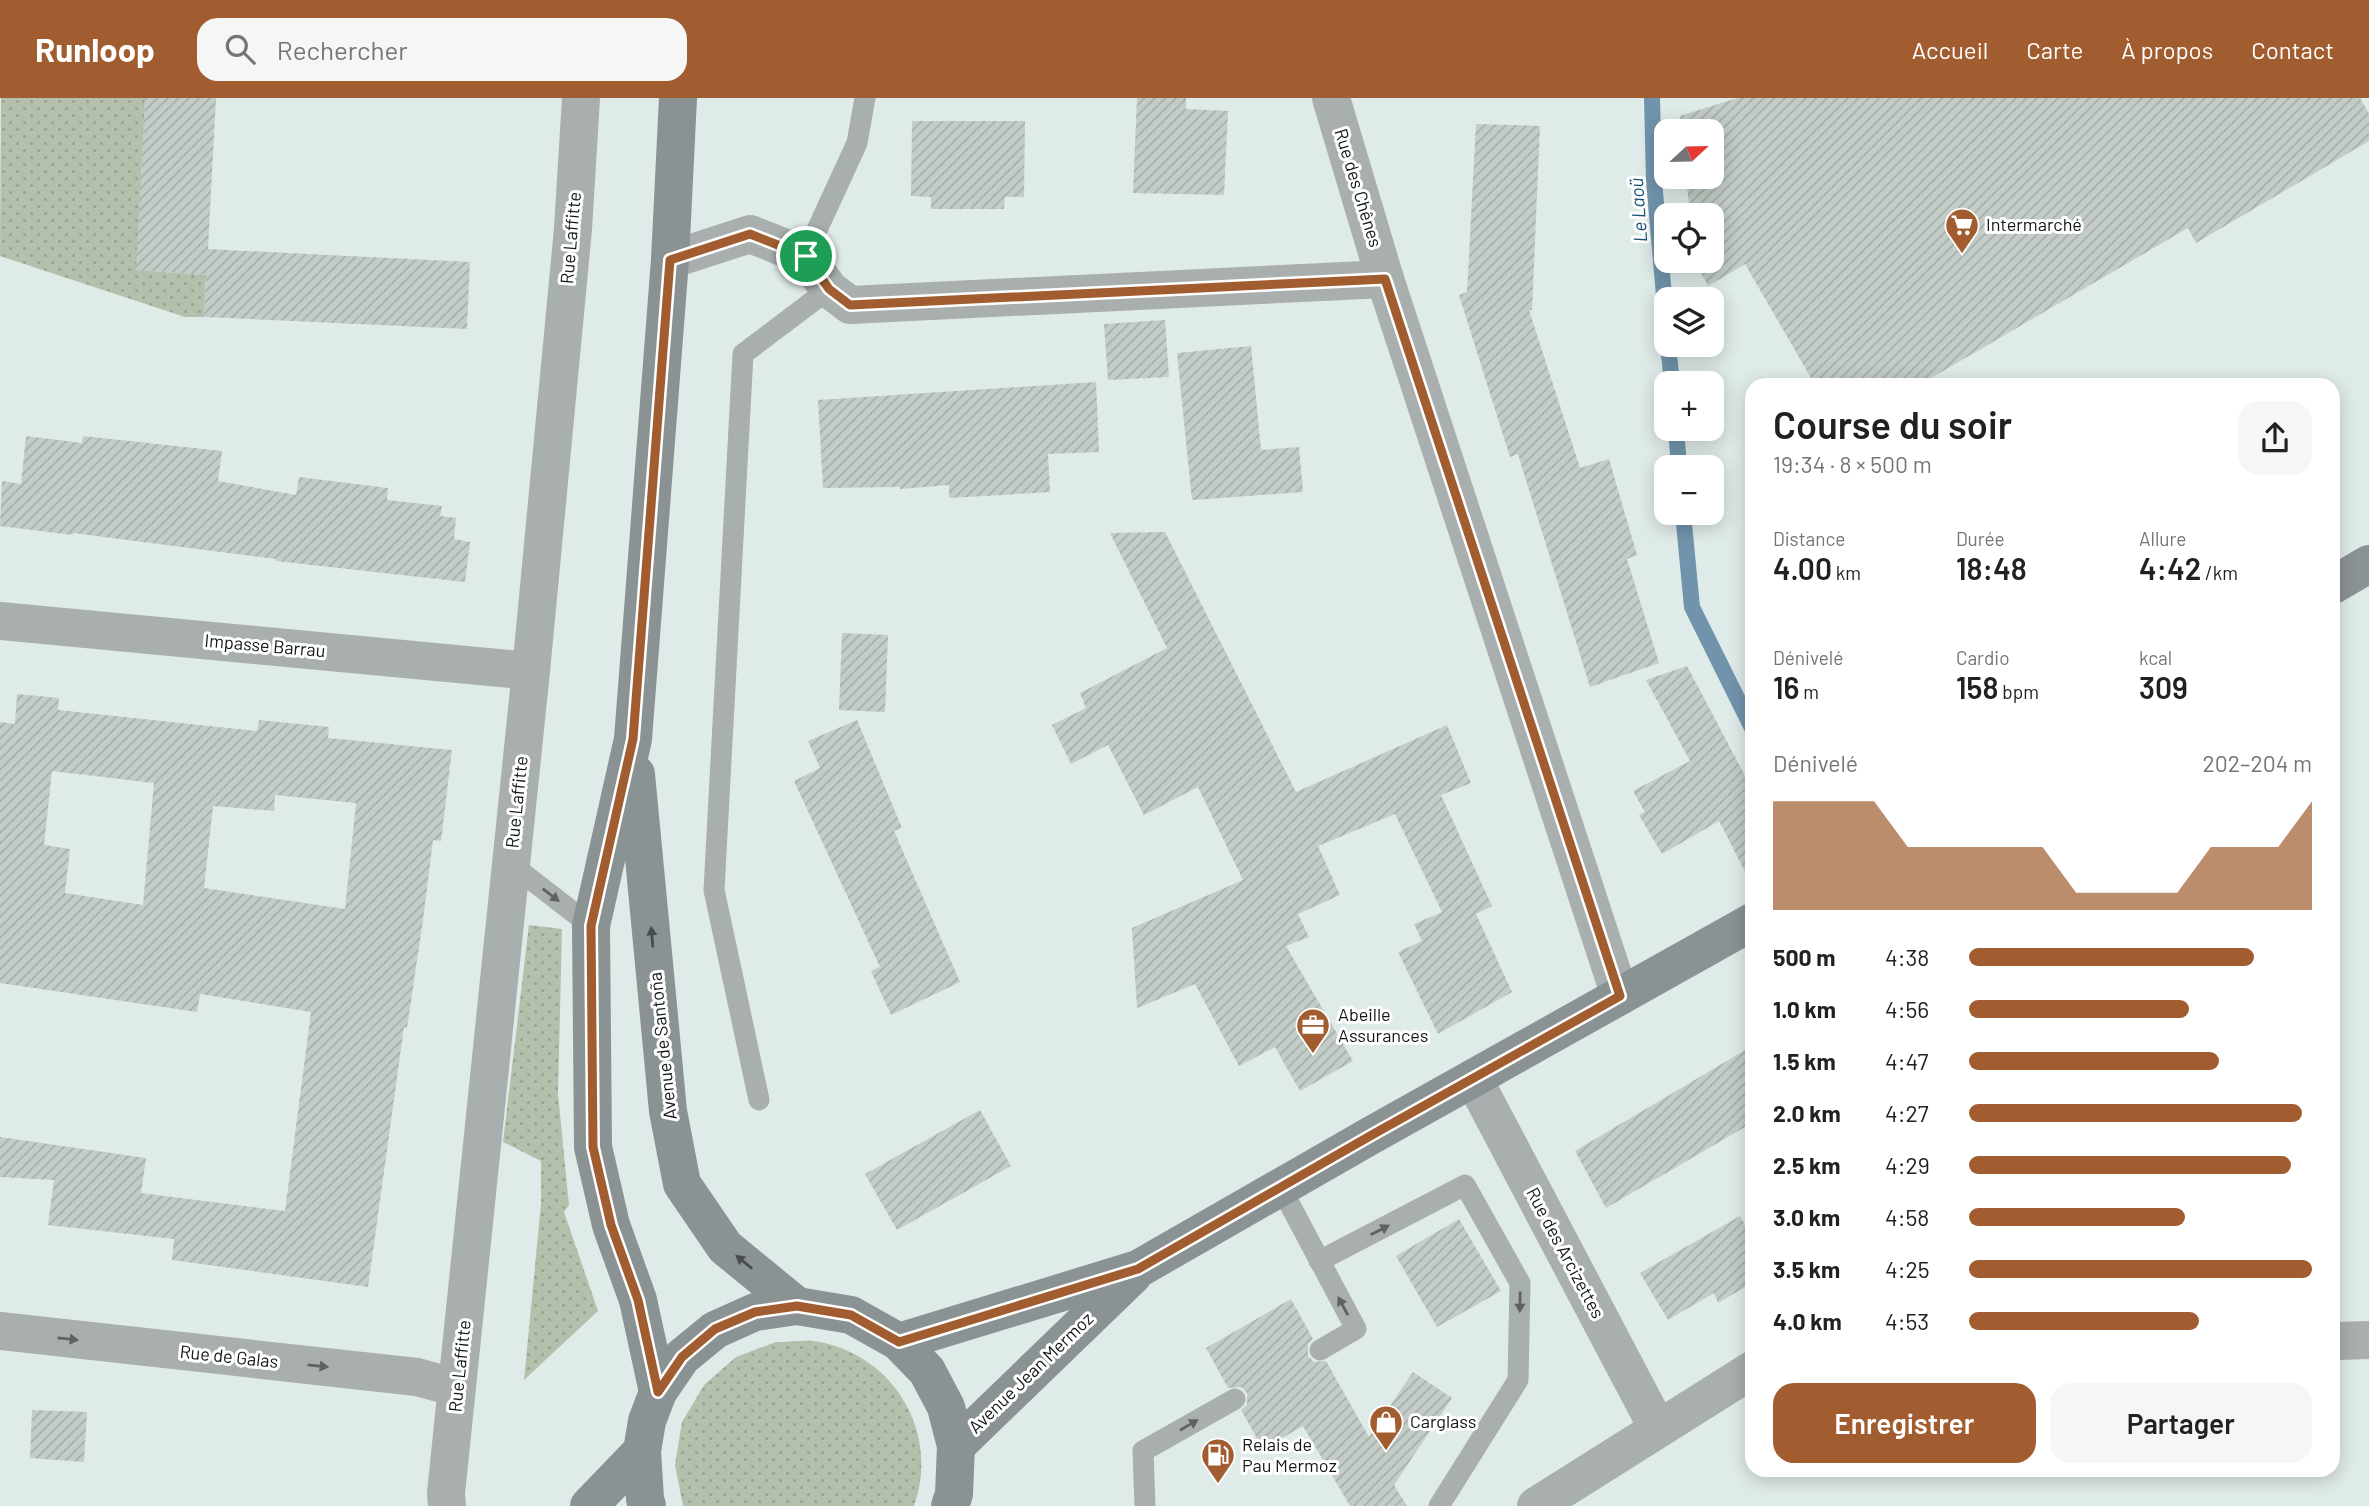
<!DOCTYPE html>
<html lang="fr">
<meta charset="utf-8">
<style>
:root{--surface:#fff;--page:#f6f6f6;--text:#202124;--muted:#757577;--accent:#a15d2f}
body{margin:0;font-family:Barlow,sans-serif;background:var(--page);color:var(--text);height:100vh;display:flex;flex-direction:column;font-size:26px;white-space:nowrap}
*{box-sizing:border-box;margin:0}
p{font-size:23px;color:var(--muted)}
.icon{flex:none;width:38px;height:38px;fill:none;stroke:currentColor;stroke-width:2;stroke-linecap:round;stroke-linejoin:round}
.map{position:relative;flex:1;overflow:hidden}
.details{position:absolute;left:1745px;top:280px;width:595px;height:1099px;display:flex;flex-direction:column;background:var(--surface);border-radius:21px;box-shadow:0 4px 18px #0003}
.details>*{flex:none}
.needle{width:46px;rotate:68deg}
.controls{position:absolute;left:1654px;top:21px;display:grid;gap:14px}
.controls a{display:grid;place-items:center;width:70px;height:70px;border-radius:14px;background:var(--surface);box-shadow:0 4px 18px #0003;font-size:35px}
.pin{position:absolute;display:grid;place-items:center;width:60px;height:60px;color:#fff;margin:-30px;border:4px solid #fff;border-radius:50%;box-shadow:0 2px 7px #0007}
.round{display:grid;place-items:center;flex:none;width:74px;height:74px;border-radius:21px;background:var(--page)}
.head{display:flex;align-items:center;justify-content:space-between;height:119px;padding:0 28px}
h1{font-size:38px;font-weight:600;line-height:52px}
.figures{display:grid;grid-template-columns:repeat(3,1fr);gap:10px;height:119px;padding:7px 28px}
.figures div{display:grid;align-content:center}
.figures b{font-size:30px;font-weight:600}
.figures small{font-size:19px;font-weight:400}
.figures p{font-size:19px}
.chart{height:196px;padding:14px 28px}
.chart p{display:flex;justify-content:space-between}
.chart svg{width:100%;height:126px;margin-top:7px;fill:var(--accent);opacity:.7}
.action{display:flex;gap:14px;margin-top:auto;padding:14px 28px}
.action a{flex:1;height:80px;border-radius:21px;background:var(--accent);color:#fff;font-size:28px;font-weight:600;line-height:80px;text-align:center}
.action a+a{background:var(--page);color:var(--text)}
ul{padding:0 28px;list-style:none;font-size:23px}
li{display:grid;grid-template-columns:112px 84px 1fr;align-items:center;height:52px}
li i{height:18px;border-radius:9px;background:var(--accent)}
header{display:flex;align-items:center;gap:42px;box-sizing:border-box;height:98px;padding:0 35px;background:var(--accent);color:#fff}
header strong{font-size:33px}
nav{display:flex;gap:38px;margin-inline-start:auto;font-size:24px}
.search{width:490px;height:63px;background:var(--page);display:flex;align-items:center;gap:18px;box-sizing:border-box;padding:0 24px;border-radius:21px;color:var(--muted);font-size:26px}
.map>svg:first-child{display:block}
</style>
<header>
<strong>Runloop</strong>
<div class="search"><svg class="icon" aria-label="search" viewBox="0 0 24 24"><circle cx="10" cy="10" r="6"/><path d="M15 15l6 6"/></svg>Rechercher</div>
<nav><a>Accueil</a><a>Carte</a><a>À propos</a><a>Contact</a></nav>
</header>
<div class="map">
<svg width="2369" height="1408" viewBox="0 0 2369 1408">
<defs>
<pattern id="grass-dots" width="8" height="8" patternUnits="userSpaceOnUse" patternTransform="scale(1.75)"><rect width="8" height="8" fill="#b4c0ac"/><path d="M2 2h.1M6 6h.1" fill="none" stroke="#9aa493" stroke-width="1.8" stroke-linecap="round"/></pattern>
<pattern id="building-hatch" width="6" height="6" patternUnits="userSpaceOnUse" patternTransform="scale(1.75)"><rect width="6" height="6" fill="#c3ccc6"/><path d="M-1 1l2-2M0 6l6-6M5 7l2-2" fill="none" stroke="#a6aea9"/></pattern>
</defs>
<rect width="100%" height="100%" fill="#dfebe9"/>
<!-- grass -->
<g fill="url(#grass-dots)">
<path d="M 1,0 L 145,0 L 137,172 L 206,177 L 204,219 L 185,219 L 0,158 Z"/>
<path d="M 529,827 L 562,831 L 558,996 L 569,1107 L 564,1114 L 598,1213 L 524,1282 L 541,1106 L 541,1063 L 503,1044 Z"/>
<path d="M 776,1244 C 790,1244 806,1241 820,1244 C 895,1259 940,1335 914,1408 L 683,1408 L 675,1367 L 682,1324 L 704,1287 L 736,1259 Z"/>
</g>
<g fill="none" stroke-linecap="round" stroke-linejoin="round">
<!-- stream -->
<g stroke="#7194ac" stroke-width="16">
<path d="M 1652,0 L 1654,82 L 1666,221"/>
<path d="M 1668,247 L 1672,285"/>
<path d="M 1676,331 L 1679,369"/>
<path d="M 1683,415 L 1692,509 L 1752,630"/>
</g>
</g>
<!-- building -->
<g fill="url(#building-hatch)" fill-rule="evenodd">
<path d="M 145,0 L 216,0 L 208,151 L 470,164 L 467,231 L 204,219 L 206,177 L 136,172 Z"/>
<path d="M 1137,0 L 1186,0 L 1186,11 L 1228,13 L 1224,97 L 1133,95 Z"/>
<path d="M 1737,0 L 2360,0 L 2369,16 L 2369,43 L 2196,145 L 2188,130 L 1919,287 L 1815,287 L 1745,166 L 1708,188 L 1695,164 L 1712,163 L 1712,117 L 1690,117 L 1686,79 L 1712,79 L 1712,33 L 1682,33 L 1680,18 Z"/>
<path d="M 912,23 L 1025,23 L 1024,99 L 1005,99 L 1004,111 L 931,111 L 931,99 L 911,98 Z"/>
<path d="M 1476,26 L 1540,28 L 1532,212 L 1529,212 L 1580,370 L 1609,361 L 1637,457 L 1627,461 L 1659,565 L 1590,589 L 1518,356 L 1510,359 L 1459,197 L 1467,194 Z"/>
<path d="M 1165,222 L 1169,279 L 1108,282 L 1104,226 Z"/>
<path d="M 1251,248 L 1261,352 L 1299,349 L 1303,394 L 1192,402 L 1177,255 Z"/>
<path d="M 1096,284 L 1099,354 L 1048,356 L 1050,394 L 949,400 L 949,387 L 900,391 L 900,389 L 823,390 L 818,302 Z"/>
<path d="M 26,338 L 82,345 L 83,338 L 222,353 L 218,383 L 296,397 L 299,379 L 388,390 L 387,402 L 442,408 L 440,418 L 456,420 L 454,441 L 470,444 L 465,484 L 276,463 L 276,461 L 73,435 L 73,437 L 0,428 L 2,383 L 21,386 Z"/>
<path d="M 1165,434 L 1296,694 L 1447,627 L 1471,685 L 1441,697 L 1492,808 L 1476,816 L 1512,894 L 1438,936 L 1398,854 L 1422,843 L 1414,826 L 1442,814 L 1395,716 L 1318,748 L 1340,797 L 1298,816 L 1309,839 L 1286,848 L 1353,963 L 1300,993 L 1275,949 L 1239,968 L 1195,886 L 1137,910 L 1132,830 L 1243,782 L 1198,689 L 1144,717 L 1108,647 L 1071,666 L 1052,627 L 1086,610 L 1080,595 L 1167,550 L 1110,435 Z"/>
<path d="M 842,535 L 888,537 L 885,614 L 839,612 Z"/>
<path d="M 1687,568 L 1752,691 L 1752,787 L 1719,723 L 1662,756 L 1639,717 L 1645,714 L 1633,693 L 1690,663 L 1646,582 Z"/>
<path d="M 17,596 L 59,600 L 58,612 L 257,633 L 259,622 L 329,629 L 328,640 L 452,652 L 441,743 L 433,742 L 423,822 L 407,930 L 404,929 L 368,1189 L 172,1162 L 174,1141 L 48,1127 L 54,1082 L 0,1079 L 0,1039 L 146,1060 L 141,1095 L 285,1113 L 311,914 L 200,896 L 197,914 L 0,885 L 0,624 L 15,626 ZM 52,673 L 154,685 L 143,807 L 65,795 L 70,751 L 44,747 ZM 275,697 L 356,705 L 345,811 L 204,790 L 213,708 L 274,713 Z"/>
<path d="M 857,622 L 902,730 L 894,733 L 960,884 L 891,917 L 871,873 L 880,869 L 794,683 L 820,670 L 808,643 Z"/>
<path d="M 1752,948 L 1752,1025 L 1606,1110 L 1575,1053 Z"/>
<path d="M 980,1012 L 1011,1068 L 897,1132 L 865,1076 Z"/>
<path d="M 1740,1118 L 1752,1139 L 1752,1185 L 1718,1205 L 1714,1195 L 1668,1222 L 1640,1175 Z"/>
<path d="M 1459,1121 L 1501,1193 L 1437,1229 L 1396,1158 Z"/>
<path d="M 1291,1201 L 1313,1241 L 1308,1246 L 1308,1258 L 1314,1264 L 1326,1263 L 1369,1339 L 1413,1274 L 1452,1300 L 1394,1387 L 1407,1408 L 1350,1408 L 1303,1328 L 1263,1351 L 1241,1312 L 1247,1307 L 1247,1295 L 1241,1289 L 1228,1290 L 1206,1250 Z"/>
<path d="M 32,1312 L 87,1314 L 84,1364 L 30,1360 Z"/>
</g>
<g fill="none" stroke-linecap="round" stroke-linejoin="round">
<!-- lane -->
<g stroke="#a9aeaf" stroke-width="21">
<path d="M 805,158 L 857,45 L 865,0"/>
<path d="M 511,766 L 591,828"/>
<path d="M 759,1002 L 714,792 L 743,256 L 829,191"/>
<path d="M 1281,1090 L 1356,1231 L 1320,1252"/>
<path d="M 1319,1163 L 1465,1087 L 1520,1185 L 1518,1282 L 1439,1408"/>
<path d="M 1145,1408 L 1143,1353 L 1235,1301"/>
</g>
<!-- street -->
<g stroke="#a9aeaf" stroke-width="38">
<path d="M 1331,0 L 1385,181 L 1620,898"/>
<path d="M 670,162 L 750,136 L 805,158 L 829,191 L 850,207 L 1385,181"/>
<path d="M 0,523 L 531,573"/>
<path d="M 1473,980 L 1658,1331"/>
<path d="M 0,1233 L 417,1279 L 457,1290"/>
<path d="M 2338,1243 L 2369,1242"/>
<path d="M 447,1408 L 446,1395 L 531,573 L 573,131 L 581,0"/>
<path d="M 1536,1408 L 1752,1272"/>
</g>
<!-- secondary -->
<g stroke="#8b9294" stroke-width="38">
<path d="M 2333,487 L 2369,466"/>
<path d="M 636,676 L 668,1013 L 682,1086 L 725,1149 L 797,1208"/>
<path d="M 899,1244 L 1138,1171 L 1370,1038 L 1752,824"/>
<path d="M 658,1294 L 638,1202 L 611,1127 L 593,1049 L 591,828 L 633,641 L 670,162 L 678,0"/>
<path d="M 956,1348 L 1133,1177"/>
<path d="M 589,1408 L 642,1353"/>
<path d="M 647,1408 L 645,1401 L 642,1353 L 647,1323 L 658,1294 L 682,1259 L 715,1232 L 755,1214 L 797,1208 L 851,1217 L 899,1244 L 927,1273 L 946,1309 L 956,1348 L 954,1396 L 950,1408"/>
</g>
</g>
<!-- one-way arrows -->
<defs><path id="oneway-solid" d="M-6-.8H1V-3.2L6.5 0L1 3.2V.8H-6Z" transform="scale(1.75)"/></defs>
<g fill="#5e6262">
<use href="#oneway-solid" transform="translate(551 797) rotate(38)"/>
<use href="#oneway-solid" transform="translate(1380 1132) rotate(-27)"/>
<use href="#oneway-solid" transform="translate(1520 1204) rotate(91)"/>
<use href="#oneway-solid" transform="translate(1343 1208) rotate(-118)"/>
<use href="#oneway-solid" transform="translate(68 1241) rotate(6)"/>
<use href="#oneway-solid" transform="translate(318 1268) rotate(6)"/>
<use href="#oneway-solid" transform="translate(1189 1327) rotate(-30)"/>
</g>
<g fill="#484e4e">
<use href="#oneway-solid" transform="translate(652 839) rotate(-95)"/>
<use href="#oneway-solid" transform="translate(744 1164) rotate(-141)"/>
</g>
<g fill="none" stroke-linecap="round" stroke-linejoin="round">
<!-- route casing -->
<g stroke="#fff" stroke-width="14">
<path id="route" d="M 750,136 L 806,158 L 829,191 L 850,207 L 1385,181 L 1620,898 L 1370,1038 L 1138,1171 L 899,1244 L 851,1217 L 797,1208 L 755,1214 L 715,1231 L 682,1259 L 658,1294 L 638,1202 L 611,1127 L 593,1049 L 591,828 L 633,641 L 670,162 Z"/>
</g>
<!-- route -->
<use href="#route" stroke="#a15d2f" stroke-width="9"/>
</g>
<!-- icons -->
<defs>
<g id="supermarket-pin" transform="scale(1.75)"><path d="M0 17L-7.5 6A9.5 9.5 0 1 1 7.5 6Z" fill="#a15d2f" stroke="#fff"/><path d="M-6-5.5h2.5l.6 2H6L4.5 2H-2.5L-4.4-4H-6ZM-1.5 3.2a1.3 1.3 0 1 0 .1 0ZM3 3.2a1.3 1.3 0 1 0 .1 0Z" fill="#fff"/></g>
<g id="office-pin" transform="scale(1.75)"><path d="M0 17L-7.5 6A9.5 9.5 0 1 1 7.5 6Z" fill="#a15d2f" stroke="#fff"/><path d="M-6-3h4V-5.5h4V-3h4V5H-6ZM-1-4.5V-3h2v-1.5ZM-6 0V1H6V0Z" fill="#fff"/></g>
<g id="shop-pin" transform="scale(1.75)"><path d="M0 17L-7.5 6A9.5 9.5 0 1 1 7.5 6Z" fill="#a15d2f" stroke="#fff"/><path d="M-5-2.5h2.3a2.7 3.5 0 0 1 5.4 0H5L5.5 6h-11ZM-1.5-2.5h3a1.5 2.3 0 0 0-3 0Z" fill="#fff"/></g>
<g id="fuel-pin" transform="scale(1.75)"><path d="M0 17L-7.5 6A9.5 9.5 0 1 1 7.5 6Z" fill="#a15d2f" stroke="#fff"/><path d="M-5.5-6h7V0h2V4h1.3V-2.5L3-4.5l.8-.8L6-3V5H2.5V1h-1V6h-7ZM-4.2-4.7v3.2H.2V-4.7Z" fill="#fff"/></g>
</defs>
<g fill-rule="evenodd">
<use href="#supermarket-pin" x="1962" y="127"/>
<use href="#office-pin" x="1313" y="927"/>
<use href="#shop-pin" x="1386" y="1324"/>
<use href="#fuel-pin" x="1218" y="1357"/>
</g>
<g text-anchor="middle" stroke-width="6" stroke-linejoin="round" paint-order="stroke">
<!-- street labels -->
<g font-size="18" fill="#121615" stroke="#fff">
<text transform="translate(1358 90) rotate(73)" y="6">Rue des Chênes</text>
<text transform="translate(571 140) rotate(-85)" y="6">Rue Laffitte</text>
<text transform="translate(265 548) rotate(5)" y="6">Impasse Barrau</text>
<text transform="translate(517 704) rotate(-84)" y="6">Rue Laffitte</text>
<text transform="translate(663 948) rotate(-96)" y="6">Avenue de Santoña</text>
<text transform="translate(1565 1155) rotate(62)" y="6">Rue des Arcizettes</text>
<text transform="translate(229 1259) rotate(6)" y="6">Rue de Galas</text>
<text transform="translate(460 1268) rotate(-84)" y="6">Rue Laffitte</text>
<text transform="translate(1031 1275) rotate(-44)" y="6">Avenue Jean Mermoz</text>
</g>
<!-- poi labels -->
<g font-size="18" fill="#121615" stroke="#fff" text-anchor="start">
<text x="1986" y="133">Intermarché</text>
<text x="1338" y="923">Abeille<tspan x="1338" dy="21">Assurances</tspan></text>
<text x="1410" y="1330">Carglass</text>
<text x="1242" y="1353">Relais de<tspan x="1242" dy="21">Pau Mermoz</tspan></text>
</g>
<!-- water labels -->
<g font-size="19" font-style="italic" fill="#185376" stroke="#fff">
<text transform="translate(1638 112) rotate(-94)" y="7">Le Laoü</text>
</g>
</g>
</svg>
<div class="controls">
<a><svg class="needle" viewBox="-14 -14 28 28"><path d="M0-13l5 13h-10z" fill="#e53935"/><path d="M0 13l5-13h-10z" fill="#757577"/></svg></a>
<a><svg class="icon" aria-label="locate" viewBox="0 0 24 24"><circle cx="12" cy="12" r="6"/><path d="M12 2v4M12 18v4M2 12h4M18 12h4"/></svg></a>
<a><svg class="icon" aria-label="layers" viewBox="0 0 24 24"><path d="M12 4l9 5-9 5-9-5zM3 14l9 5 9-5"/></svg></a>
<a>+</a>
<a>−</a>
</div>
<div class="pin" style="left:806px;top:158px;background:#1e9e55"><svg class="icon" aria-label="arrive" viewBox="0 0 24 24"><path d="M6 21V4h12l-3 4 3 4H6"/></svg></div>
<section class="details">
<div class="head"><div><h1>Course du soir</h1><p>19:34 · 8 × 500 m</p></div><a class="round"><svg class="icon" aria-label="share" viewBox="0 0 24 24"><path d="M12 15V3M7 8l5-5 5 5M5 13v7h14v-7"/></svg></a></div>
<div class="figures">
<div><p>Distance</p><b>4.00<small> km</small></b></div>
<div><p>Durée</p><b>18:48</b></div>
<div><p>Allure</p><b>4:42<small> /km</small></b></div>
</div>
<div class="figures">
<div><p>Dénivelé</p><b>16<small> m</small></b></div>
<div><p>Cardio</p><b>158<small> bpm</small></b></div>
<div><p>kcal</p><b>309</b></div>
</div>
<div class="chart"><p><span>Dénivelé</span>202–204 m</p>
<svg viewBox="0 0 160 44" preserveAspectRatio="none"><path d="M0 44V6L10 6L20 6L30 6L40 22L50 22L60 22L70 22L80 22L90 38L100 38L110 38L120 38L130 22L140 22L150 22L160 6V44z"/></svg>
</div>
<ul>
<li><b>500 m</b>4:38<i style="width:83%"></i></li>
<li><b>1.0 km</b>4:56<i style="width:64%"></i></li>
<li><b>1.5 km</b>4:47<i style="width:73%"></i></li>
<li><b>2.0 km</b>4:27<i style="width:97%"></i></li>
<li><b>2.5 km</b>4:29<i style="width:94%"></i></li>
<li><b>3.0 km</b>4:58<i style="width:63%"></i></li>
<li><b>3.5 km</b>4:25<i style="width:100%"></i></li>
<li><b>4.0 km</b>4:53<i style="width:67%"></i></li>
</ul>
<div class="action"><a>Enregistrer</a><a>Partager</a></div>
</section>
</div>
